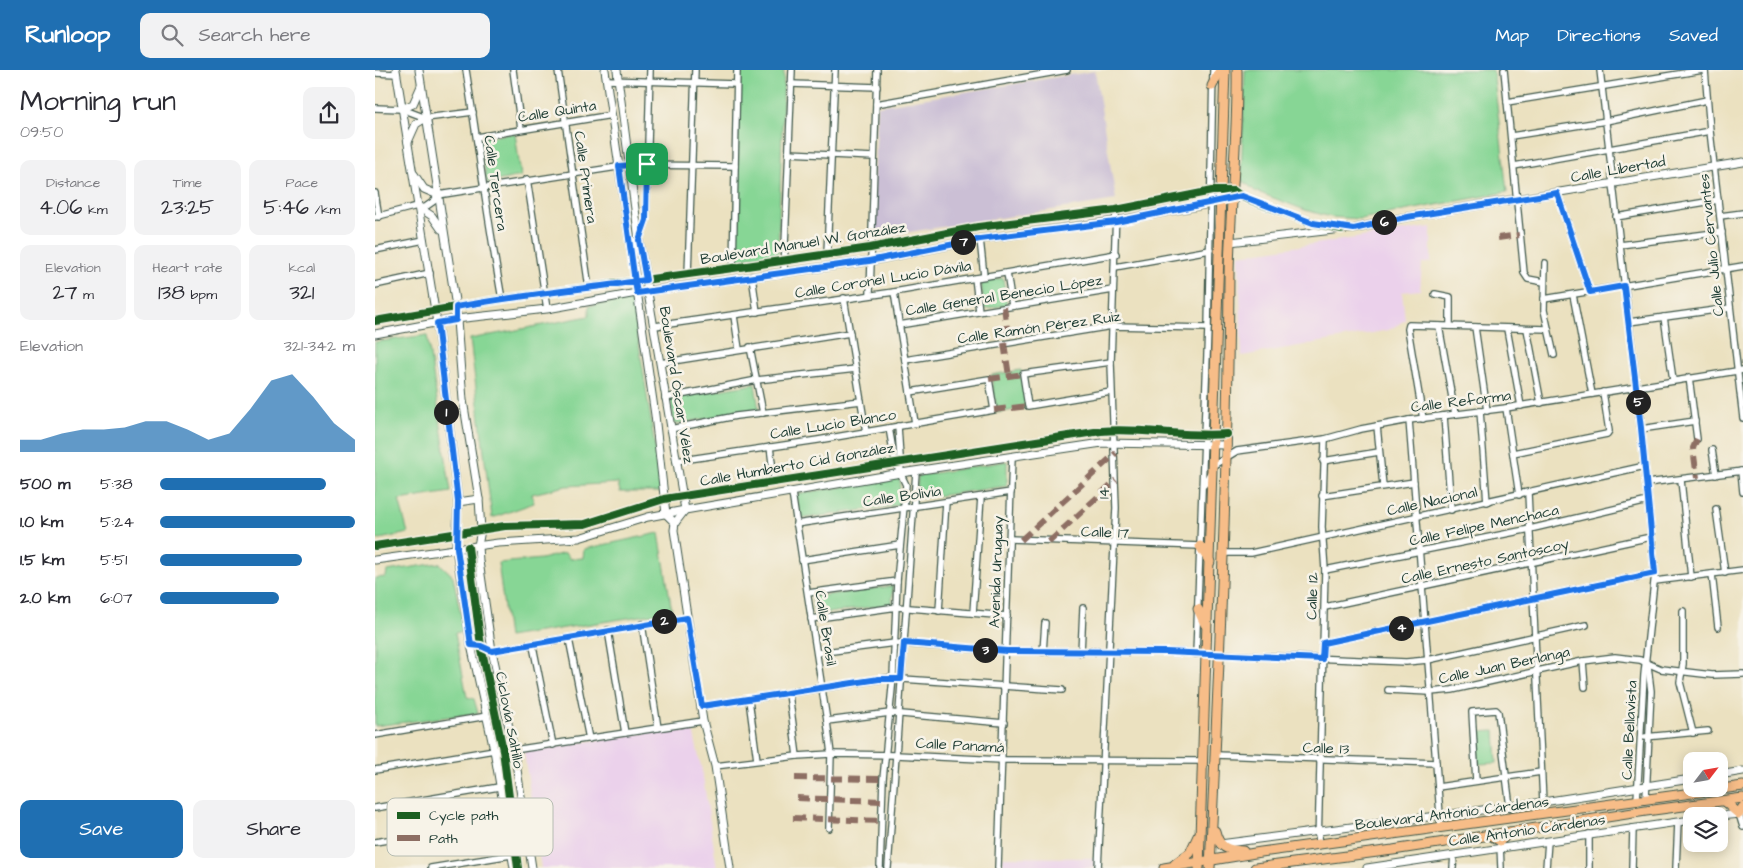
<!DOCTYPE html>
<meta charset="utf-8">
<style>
:root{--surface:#fff;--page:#f2f2f3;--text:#2b2b33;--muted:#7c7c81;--accent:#1f6fb2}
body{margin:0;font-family:"Architects Daughter",sans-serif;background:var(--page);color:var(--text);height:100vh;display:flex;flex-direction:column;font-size:19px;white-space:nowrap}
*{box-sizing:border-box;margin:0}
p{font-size:16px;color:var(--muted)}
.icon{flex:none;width:28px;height:28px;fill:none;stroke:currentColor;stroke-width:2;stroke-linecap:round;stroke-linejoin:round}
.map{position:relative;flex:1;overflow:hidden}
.sheet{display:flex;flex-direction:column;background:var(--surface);width:375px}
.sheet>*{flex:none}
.needle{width:32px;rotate:59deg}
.fabs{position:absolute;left:1308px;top:682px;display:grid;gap:10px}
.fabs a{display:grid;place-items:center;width:45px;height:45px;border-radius:10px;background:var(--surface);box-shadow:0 2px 12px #0003;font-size:25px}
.pin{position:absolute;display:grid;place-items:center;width:42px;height:42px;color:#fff;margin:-21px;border-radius:10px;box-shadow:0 2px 8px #0006}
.km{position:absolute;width:25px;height:25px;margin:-12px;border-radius:50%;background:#222;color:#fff;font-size:14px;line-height:25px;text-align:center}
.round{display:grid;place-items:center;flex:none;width:52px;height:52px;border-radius:10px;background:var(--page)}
.head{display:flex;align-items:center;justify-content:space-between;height:85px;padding:0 20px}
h1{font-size:28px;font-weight:600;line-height:38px}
.stats{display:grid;grid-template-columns:repeat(3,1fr);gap:8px;height:85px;padding:5px 20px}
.stats div{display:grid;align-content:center;border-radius:10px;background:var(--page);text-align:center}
.stats b{font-size:21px;font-weight:600}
.stats small{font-size:14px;font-weight:400}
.stats p{font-size:14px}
.chart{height:140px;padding:10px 20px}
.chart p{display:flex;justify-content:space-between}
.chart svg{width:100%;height:90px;margin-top:5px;fill:var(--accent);opacity:.7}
.primary-button{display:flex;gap:10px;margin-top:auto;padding:10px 20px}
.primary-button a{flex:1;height:58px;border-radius:10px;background:var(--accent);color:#fff;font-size:20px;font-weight:600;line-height:58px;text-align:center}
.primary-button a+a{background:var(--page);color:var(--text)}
ul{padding:0 20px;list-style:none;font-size:16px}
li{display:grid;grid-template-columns:80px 60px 1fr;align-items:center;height:38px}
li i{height:12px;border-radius:6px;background:var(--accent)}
header{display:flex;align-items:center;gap:30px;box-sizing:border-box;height:70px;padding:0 25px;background:var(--accent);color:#fff}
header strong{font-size:24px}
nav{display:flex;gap:28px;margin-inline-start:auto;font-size:18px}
.search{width:350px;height:45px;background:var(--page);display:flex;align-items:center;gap:12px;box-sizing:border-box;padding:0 18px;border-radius:10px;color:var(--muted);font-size:19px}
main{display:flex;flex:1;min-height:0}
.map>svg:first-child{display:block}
</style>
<header>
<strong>Runloop</strong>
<div class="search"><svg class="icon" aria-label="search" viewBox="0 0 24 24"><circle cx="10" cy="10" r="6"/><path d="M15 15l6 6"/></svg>Search here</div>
<nav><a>Map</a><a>Directions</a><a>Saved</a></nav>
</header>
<main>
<section class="sheet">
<div class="head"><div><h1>Morning run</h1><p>09:50</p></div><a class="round"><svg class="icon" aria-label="share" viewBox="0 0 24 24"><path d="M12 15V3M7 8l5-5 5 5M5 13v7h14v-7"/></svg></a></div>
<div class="stats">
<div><p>Distance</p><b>4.06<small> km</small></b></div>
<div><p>Time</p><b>23:25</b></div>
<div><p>Pace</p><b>5:46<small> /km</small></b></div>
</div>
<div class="stats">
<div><p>Elevation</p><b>27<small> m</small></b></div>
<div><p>Heart rate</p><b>138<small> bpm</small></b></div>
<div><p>kcal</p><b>321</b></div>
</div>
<div class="chart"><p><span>Elevation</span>321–342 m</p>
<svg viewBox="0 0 160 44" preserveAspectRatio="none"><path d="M0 44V38L10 38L20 35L30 33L40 33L50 32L60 29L70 29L80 33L90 38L100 35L110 23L120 9L130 6L140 17L150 30L160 38V44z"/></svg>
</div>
<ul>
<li><b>500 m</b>5:38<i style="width:85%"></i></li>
<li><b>1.0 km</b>5:24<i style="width:100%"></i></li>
<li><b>1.5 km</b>5:51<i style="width:73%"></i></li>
<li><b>2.0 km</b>6:07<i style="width:61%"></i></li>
</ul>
<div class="primary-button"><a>Save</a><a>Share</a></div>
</section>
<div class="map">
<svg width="1368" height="798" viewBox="0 0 1368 798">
<rect width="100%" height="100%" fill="#f7f3e8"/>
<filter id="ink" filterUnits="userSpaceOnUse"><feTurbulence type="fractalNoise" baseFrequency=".02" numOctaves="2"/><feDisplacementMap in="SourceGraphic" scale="10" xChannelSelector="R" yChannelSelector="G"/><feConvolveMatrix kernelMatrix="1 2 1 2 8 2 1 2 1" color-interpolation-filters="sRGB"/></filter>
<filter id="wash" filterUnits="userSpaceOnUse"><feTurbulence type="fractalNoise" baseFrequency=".0096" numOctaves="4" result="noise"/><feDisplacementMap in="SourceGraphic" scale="20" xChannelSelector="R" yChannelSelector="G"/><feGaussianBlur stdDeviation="1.12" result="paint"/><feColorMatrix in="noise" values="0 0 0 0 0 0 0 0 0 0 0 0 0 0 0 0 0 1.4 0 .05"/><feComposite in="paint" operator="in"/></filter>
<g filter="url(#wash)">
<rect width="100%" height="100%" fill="#ebe1c0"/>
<!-- built -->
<g fill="#ebd1eb">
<path d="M 1056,157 L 1056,192 L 1047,194 L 1045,220 L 1027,222 L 1030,250 L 1014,260 L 867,286 L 864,185 Z"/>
<path d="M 317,656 L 327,701 L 342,798 L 166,798 L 149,681 Z"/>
<path d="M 628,787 L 720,788 L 720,798 L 628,798 Z"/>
</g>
<!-- industrial -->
<path fill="#cbbfd5" d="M 720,1 L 741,130 L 496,168 L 503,36 Z"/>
<!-- green -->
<g fill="#87d695" stroke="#538a64">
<path d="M 365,0 L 409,0 L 403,183 L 359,190 Z"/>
<path d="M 870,0 L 1118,0 L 1132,122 L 985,149 L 956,147 L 930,140 L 880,121 L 866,109 Z"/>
<path d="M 140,63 L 146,106 L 112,113 L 105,68 Z"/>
<path d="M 628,208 L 632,235 L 609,239 L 606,211 Z"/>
<path d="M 257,229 L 287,422 L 245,422 L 243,413 L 191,416 L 157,424 L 159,433 L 117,448 L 95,269 L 214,246 L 214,236 Z"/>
<path d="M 52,265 L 76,422 L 24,430 L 33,463 L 0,470 L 0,272 Z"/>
<path d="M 646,300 L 651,338 L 622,343 L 616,305 Z"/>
<path d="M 380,314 L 384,340 L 299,354 L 295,328 Z"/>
<path d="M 632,391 L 632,416 L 541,429 L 543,406 Z"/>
<path d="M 525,408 L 524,435 L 424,449 L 421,424 Z"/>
<path d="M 284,463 L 297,541 L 133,567 L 123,493 L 166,489 L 190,483 L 195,489 L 208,488 L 209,479 Z"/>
<path d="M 64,493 L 78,506 L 89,561 L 80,563 L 92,627 L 99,629 L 103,643 L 0,656 L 0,508 L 11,507 L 12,501 Z"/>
<path d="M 518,516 L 517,534 L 439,545 L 437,527 Z"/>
<path d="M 1120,661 L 1122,693 L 1103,694 L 1101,662 Z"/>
</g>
</g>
<g filter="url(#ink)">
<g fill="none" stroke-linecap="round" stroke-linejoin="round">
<!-- minor casing -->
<g stroke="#3e5649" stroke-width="8">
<g id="minor">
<path d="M 91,0 C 103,76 113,152 127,229"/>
<path d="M 138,0 L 146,59"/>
<path d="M 183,0 L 214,218"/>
<path d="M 1129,0 L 1149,203 L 1153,209 L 1169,212"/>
<path d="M 1225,0 L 1266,359 L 1280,503 L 1269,605 L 1262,730"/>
<path d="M 1330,0 L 1335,61 L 1368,348"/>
<path d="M 0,3 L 22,4"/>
<path d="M 232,10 L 361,14"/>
<path d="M 416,14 L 502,17"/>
<path d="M 1132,32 L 1328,0"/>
<path d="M 501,34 L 692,0"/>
<path d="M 0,38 L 27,39 L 51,48 L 98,42"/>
<path d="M 1136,66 L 1231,51 L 1332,30"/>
<path d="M 102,67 L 237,45"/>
<path d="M 413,83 L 499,87"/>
<path d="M 1139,96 L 1335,61"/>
<path d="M 152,109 L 172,239"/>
<path d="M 0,123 L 4,147"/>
<path d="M 1182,123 L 1215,222"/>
<path d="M 1345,146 L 1368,143"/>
<path d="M 0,147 L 42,136 L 49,138 L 59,131 L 63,125 L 255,95 L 360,96"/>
<path d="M 1241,147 L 1343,130"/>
<path d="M 605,169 L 609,206"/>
<path d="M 264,170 L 271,150 L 275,0"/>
<path d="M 1245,175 L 1347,162"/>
<path d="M 0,180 L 49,170"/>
<path d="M 452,184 L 460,0"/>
<path d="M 1170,193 L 1169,240 L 1179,285"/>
<path d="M 740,197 L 835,180"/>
<path d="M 358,198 L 362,0"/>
<path d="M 409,201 L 417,0"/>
<path d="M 632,203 L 637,236"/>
<path d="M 313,205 L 320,0"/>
<path d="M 377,206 L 382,242"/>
<path d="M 600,208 L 604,241"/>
<path d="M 0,215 L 55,203"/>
<path d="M 519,222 L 540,353"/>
<path d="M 495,224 L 502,0"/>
<path d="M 1060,224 L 1075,227 L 1075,256"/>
<path d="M 1198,225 L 1217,324"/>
<path d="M 469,228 L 491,362"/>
<path d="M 1169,229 L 1368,196"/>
<path d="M 359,246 L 364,279"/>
<path d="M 1289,247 L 1298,310"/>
<path d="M 1254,252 L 1355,238"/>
<path d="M 524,255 L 738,220"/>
<path d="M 280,256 L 519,222 L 741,184"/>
<path d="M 1064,256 L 1080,344"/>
<path d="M 1100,257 L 1112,341"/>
<path d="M 1132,259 L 1146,336"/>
<path d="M 1152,259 L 1166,333"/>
<path d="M 375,277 L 388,343"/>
<path d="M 530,290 L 737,256 L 833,258"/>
<path d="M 736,292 L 648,304 L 653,336 L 736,322"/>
<path d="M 285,293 L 475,263"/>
<path d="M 1314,307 L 1322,369"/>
<path d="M 290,328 L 382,310 L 481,299"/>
<path d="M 1131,338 L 1144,425"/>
<path d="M 1105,341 L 1112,432"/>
<path d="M 1069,346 L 1076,440"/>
<path d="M 1048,349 L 1033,259 L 1034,255 L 1173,259"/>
<path d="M 1034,350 L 1066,757"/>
<path d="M 523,356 L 526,403"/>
<path d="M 1002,356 L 1008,416"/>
<path d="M 295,359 L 361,346 L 486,331"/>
<path d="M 1266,359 L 1320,351"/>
<path d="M 395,377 L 399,408"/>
<path d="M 1337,380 L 1341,405"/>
<path d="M 1138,383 L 1232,364 L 1234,361 L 1228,322"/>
<path d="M 301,391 L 443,370 L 619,340 L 614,309 L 535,322"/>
<path d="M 948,391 L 1004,382"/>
<path d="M 1366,401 L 1368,422"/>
<path d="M 1306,410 L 1316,507"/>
<path d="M 1272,413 L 1368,401"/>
<path d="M 829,415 L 839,395 L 862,381 L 950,369 L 986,359 L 1034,350 L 1131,338 L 1368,300"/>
<path d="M 417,423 L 452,651 L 456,684 L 454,758"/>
<path d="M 1153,423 L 1168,732"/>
<path d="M 947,426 L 1039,412"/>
<path d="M 1341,439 L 1350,503"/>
<path d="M 421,454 L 636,422"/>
<path d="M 635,469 L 825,476"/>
<path d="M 849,483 L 876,483 L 1270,396"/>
<path d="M 427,490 L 525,475"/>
<path d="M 950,500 L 1155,459 L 1273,431"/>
<path d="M 1337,504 L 1343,557"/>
<path d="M 1280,511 L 1368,500"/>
<path d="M 433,523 L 522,511"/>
<path d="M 950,537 L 1276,467"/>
<path d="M 564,541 L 571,432"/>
<path d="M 1308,541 L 1308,594 L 1305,612 L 1318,663"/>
<path d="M 598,543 L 606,427"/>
<path d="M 436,549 L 522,537 L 632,546"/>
<path d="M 267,554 L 283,658"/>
<path d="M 233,560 L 250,663"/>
<path d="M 194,569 L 214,669"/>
<path d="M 948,573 L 1280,503"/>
<path d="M 96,575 L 106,576 L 117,581 L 312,548"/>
<path d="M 158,576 L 178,675"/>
<path d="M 668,582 L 670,553"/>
<path d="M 442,583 L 520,573 L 632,581 L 791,582 L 1031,592 L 1053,590 L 1211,555"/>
<path d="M 706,583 L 708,538"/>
<path d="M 821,584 L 833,258 L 838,0"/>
<path d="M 1208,591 L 1210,617"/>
<path d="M 1013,620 L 1055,622 L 1077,620 L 1208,591 L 1240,587 L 1265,590 L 1286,599 L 1337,605 L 1368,604"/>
<path d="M 414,624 L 422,686"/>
<path d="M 374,630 L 382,690"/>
<path d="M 327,636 L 513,608 L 687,620"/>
<path d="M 452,651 L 515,643 L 629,653"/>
<path d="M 0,665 L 112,646"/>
<path d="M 1270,667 L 1333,661"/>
<path d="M 841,685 L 1061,693"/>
<path d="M 340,696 L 422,686 L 456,684 L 521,685 L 627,690 L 829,691"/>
<path d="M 0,700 L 119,680 L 139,680 L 328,651"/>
<path d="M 1101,711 L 1097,642 L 1121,640 L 1123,642 L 1135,737"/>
<path d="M 1063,717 L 1166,702"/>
<path d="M 1271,728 L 1276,621 L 1273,596"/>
<path d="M 0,738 L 124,717"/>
<path d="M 1364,744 L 1368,757"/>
<path d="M 0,772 L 131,751"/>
<path d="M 943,774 L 950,500 L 947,457 L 950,369"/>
<path d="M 1125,775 L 1126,798"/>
<path d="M 56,798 L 136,785"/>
<path d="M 505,798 L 508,709 L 518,608 L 522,511 L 531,415 L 520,392 L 514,358"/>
<path d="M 513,798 L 541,402"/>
<path d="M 623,798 L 637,387"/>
<path d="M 723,798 L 741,438 L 736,292 L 741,140"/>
<path d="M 1078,798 L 1079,785"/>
<path d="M 1171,798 L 1173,771"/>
<path d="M 1214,798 L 1214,764"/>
<path d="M 1257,798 L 1258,758"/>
<path d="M 1301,798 L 1303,752"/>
</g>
</g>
<!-- tertiary casing -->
<g stroke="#3e5649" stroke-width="9">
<g id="tertiary">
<path d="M 21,0 L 62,253 L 83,432 L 81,478 L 96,575 L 119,680 L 139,798"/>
<path d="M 44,0 L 81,237 L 88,330 L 104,429 L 106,460 L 103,476 L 104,491 L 117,581 L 139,680 L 157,798"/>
<path d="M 230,0 L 280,345 L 291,444 L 300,453"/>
<path d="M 242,0 L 264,170 L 310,440 L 300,453 L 299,460 L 328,651 L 340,696 L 355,798"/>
<path d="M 27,39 L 38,34 L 46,16"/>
<path d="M 33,72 L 41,54 L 51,48"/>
<path d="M 39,104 L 49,119 L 63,125"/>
<path d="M 42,136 L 57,146 L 66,159"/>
<path d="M 855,172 L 967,159 L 979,159 L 1026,148 L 1368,92"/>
<path d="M 0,251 L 127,229 L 358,198 L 495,178 L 603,157 L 741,140 L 837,121 L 859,121 L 867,127 L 938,153 L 967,159"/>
<path d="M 0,264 L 81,249 L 172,239 L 273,221 L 495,191 L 605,169 L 741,151 L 861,129"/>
<path d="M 83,432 L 104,429"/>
<path d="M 0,476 L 130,456 L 210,454 L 289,429 L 726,361 C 768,357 810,368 852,364"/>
<path d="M 0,490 L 123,473 L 204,468 L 273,447 L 310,440 L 526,403 L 727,373 L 852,375"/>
<path d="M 1344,705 L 1368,701"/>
<path d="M 1344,746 L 1366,744"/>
<path d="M 845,774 L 1168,732 L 1316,709"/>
<path d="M 992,798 L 1316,750"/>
</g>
</g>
<!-- primary casing -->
<g stroke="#3e5649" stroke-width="11">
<g id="primary">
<path d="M 837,16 L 845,0"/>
<path d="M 825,476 L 835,492"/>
<path d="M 823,539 L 830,554"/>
<path d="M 1349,731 L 1364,744 L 1368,737"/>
<path d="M 840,761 C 844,778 852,780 868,781"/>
<path d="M 1115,765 L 1125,771 L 1135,762"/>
<path d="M 800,794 L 815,783 L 823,766"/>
<path d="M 789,798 L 886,782 L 1368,716"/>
<path d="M 824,798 L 850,0"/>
<path d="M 835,798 C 844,600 853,402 854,204 C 855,136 863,68 862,0"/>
<path d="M 880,798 L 1018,780 L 1271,741 L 1368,728"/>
</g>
</g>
<!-- minor -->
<use href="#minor" stroke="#fff" stroke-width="5.5"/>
<!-- tertiary -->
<use href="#tertiary" stroke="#fff" stroke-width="7"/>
<!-- primary -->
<use href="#primary" stroke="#f7bd88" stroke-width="9"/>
<!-- quiet -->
<g stroke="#8d6e63" stroke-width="6" stroke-dasharray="12 6" stroke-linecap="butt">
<path d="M 1123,168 L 1144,165"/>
<path d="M 629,237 L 634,273"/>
<path d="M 629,273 L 634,306"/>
<path d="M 614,309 L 648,304"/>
<path d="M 619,340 L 653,336"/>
<path d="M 1322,369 L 1318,378 L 1322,408"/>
<path d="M 646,470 L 741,383"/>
<path d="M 674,472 L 741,410"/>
<path d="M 420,708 L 508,709"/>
<path d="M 422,728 L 507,731"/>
<path d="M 418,748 L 506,751"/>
</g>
<!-- cycleway casing -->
<g stroke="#f7f3e8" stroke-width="11">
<g id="cycleway">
<path d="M 0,251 L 127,229 L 358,198 L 495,178 L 603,157 L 741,140 L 837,121 L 859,121 L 867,127 L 938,153 L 967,159"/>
<path d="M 0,476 L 130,456 L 210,454 L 289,429 L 726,361 C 768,357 810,368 852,364"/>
<path d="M 93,477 L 106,576 L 128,680 L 143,798"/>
</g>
</g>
<!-- cycleway -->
<use href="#cycleway" stroke="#1b5e20" stroke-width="8"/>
</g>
</g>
<g fill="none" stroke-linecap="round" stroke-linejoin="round" filter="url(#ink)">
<!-- route casing -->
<g stroke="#fff" stroke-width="10">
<path id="route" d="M 272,94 L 271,150 L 264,170 L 271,210 C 208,219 144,225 81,237 L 81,250 L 62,253 L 83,432 L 82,478 L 96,575 L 106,576 L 117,581 L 312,548 L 327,636 L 504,609 L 526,609 L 529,573 L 632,581 L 791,582 L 947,589 L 948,573 L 1280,503 L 1266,358 L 1249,216 L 1215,222 L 1182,123 L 1026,148 L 979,159 L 938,153 L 867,126 L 741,152 L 605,169 L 494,191 L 262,223 L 260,212 L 244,96 L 272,94"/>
</g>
<!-- route -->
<use href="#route" stroke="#1a73e8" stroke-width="6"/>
</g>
<g text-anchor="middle" stroke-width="5" stroke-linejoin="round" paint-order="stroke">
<!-- street labels -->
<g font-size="15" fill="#1f3d34" stroke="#f7f3e8">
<text transform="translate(182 41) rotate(-9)" y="5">Calle Quinta</text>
<text transform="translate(1243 99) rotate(-10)" y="5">Calle Libertad</text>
<text transform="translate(211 107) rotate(82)" y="5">Calle Primera</text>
<text transform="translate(121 113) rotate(82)" y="5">Calle Tercera</text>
<text transform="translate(428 173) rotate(-9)" y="5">Boulevard Manuel W. González</text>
<text transform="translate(1336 175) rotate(-96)" y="5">Calle Julio Cervantes</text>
<text transform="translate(508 209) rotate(-9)" y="5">Calle Coronel Lucio Dávila</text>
<text transform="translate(629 225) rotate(-9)" y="5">Calle General Benecio López</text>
<text transform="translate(664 257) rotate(-8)" y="5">Calle Ramón Pérez Ruiz</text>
<text transform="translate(302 315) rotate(81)" y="5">Boulevard Óscar Vélez</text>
<text transform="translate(1086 331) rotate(-7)" y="5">Calle Reforma</text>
<text transform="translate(458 354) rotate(-9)" y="5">Calle Lucio Blanco</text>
<text transform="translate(422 394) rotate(-10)" y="5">Calle Humberto Cid González</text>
<text transform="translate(729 423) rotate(-90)" y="5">14</text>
<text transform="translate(527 426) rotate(-8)" y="5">Calle Bolivia</text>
<text transform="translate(1057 431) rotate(-12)" y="5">Calle Nacional</text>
<text transform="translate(1109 455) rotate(-12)" y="5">Calle Felipe Menchaca</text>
<text transform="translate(730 462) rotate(2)" y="5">Calle 17</text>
<text transform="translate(1110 491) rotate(-12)" y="5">Calle Ernesto Santoscoy</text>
<text transform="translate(621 502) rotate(-88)" y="5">Avenida Uruguay</text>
<text transform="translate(937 526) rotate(-88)" y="5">Calle 12</text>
<text transform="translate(451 558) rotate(81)" y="5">Calle Brasil</text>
<text transform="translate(1129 595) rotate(-12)" y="5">Calle Juan Berlanga</text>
<text transform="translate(135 650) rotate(79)" y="5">Ciclovía Saltillo</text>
<text transform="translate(1254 660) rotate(-87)" y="5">Calle Bellavista</text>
<text transform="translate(585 675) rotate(3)" y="5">Calle Panamá</text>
<text transform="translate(951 678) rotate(2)" y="5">Calle 13</text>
<text transform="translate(1077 743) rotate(-7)" y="5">Boulevard Antonio Cárdenas</text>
<text transform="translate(1152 760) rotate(-8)" y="5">Calle Antonio Cárdenas</text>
</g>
</g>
<!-- legend -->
<rect x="12" y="728" width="166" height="58" rx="8" fill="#f7f3e8" stroke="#b6bcb2" stroke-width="1"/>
<rect x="22" y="742" width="23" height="7" fill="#1b5e20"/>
<rect x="22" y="765" width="23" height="6" fill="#8d6e63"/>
<g font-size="14" fill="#1f3d34">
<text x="54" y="750">Cycle path</text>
<text x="54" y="773">Path</text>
</g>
</svg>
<div class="fabs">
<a><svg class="needle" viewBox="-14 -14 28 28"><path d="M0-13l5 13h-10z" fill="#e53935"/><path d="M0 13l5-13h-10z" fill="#7c7c81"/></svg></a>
<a><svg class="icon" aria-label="layers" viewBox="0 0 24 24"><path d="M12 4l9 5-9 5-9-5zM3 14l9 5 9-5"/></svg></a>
</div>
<div class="pin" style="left:272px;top:94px;background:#1e9e55"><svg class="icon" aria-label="arrive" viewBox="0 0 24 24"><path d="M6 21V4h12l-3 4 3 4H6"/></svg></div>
<b class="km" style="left:71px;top:342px">1</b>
<b class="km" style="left:289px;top:551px">2</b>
<b class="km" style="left:610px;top:580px">3</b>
<b class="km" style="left:1026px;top:558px">4</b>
<b class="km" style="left:1263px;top:332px">5</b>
<b class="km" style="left:1009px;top:152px">6</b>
<b class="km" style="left:588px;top:172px">7</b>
</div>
</main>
